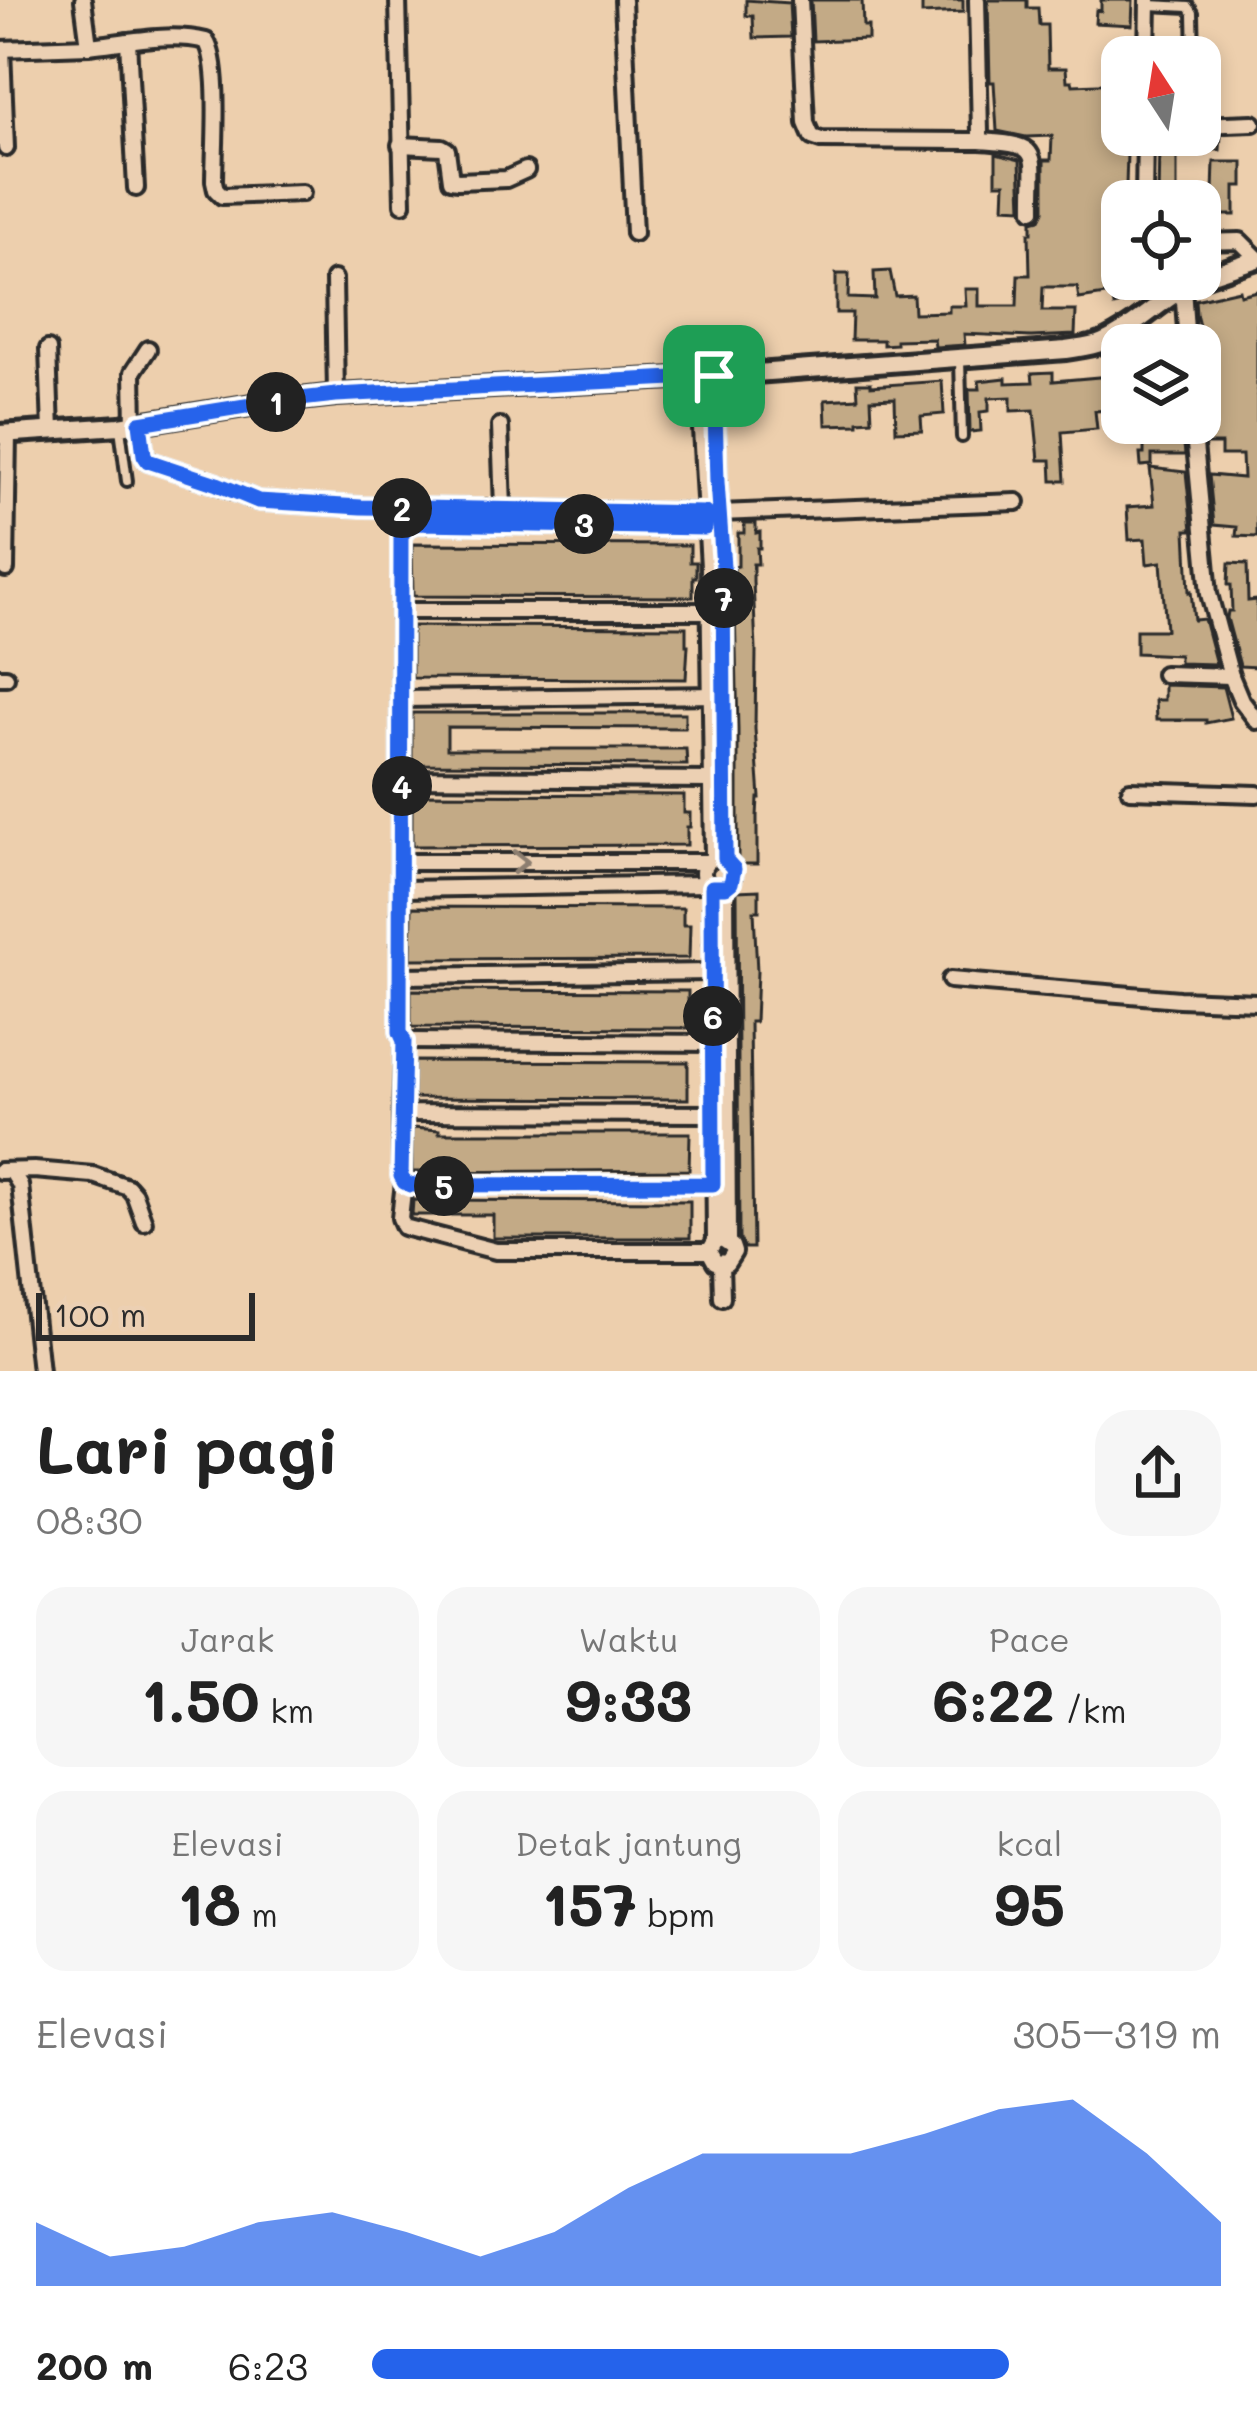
<!DOCTYPE html>
<html lang="id">
<meta charset="utf-8">
<style>
:root{--surface:#fff;--page:#f6f6f6;--text:#222;--muted:#767676;--accent:#2563eb}
body{margin:0;font-family:Mali,sans-serif;background:var(--page);color:var(--text);height:100vh;display:flex;flex-direction:column;font-size:45px;white-space:nowrap}
*{box-sizing:border-box;margin:0}
p{font-size:39px;color:var(--muted)}
.icon{flex:none;width:66px;height:66px;fill:none;stroke:currentColor;stroke-width:2;stroke-linecap:round;stroke-linejoin:round}
.map{position:relative;height:1371px;overflow:hidden}
.sheet{display:flex;flex-direction:column;background:var(--surface);flex:1}
.sheet>*{flex:none}
.needle{width:78px;rotate:348deg}
.tools{position:absolute;left:1101px;top:36px;display:grid;gap:24px}
.tools a{display:grid;place-items:center;width:120px;height:120px;border-radius:24px;background:var(--surface);box-shadow:0 6px 18px #0003;font-size:60px}
.scale{position:absolute;left:36px;bottom:30px;width:219px;box-sizing:border-box;padding-left:12px;border:6px solid #2b2b2b;border-top:0;font-size:33px;line-height:42px;white-space:nowrap;color:#2b2b2b;-webkit-text-stroke:9px #ecd0b3;paint-order:stroke}
.pin{position:absolute;display:grid;place-items:center;width:102px;height:102px;color:#fff;margin:-51px;border-radius:24px;box-shadow:0 6px 18px #0006}
.km{position:absolute;width:60px;height:60px;margin:-30px;border-radius:50%;background:#222;color:#fff;font-size:33px;line-height:60px;text-align:center}
.round{display:grid;place-items:center;flex:none;width:126px;height:126px;border-radius:36px;background:var(--page)}
.headline{display:flex;align-items:center;justify-content:space-between;height:204px;padding:0 36px}
h1{font-size:66px;font-weight:700;line-height:90px}
.metrics{display:grid;grid-template-columns:repeat(3,1fr);gap:18px;height:204px;padding:12px 36px}
.metrics div{display:grid;align-content:center;border-radius:30px;background:var(--page);text-align:center}
.metrics b{font-size:60px;font-weight:700}
.metrics small{font-size:33px;font-weight:400}
.metrics p{font-size:33px}
.chart{height:336px;padding:24px 36px}
.chart p{display:flex;justify-content:space-between}
.chart svg{width:100%;height:216px;margin-top:12px;fill:var(--accent);opacity:.7}
ul{padding:0 36px;list-style:none;font-size:39px}
li{display:grid;grid-template-columns:192px 144px 1fr;align-items:center;height:90px}
li i{height:30px;border-radius:15px;background:var(--accent)}
.map>svg:first-child{display:block}
</style>
<div class="map">
<svg width="1257" height="1371" viewBox="0 0 1257 1371">
<rect width="100%" height="100%" fill="#edcfad"/>
<filter id="ink" filterUnits="userSpaceOnUse"><feTurbulence type="fractalNoise" baseFrequency=".00833" numOctaves="2"/><feDisplacementMap in="SourceGraphic" scale="24" xChannelSelector="R" yChannelSelector="G"/><feConvolveMatrix kernelMatrix="1 2 1 2 8 2 1 2 1" color-interpolation-filters="sRGB"/></filter>
<g filter="url(#ink)">
<!-- building -->
<g fill="#c3aa86" stroke="#2b2b2b" stroke-width="3">
<path d="M 746,0 L 789,3 L 791,37 L 754,38 L 753,16 L 746,16 Z"/>
<path d="M 811,0 L 862,0 L 863,26 L 868,26 L 868,39 L 813,41 Z"/>
<path d="M 922,0 L 963,0 L 963,12 L 922,14 Z"/>
<path d="M 988,0 L 1027,0 L 1027,8 L 1038,8 L 1039,25 L 1047,25 L 1048,68 L 1066,68 L 1067,81 L 1072,81 L 1073,85 L 1122,83 L 1122,153 L 1127,153 L 1126,186 L 1120,186 L 1119,220 L 1122,220 L 1122,254 L 1105,253 L 1109,277 L 1121,275 L 1122,279 L 1152,279 L 1154,293 L 1137,295 L 1138,300 L 1114,306 L 1112,294 L 1079,299 L 1077,287 L 1043,287 L 1042,311 L 1076,311 L 1075,335 L 1031,337 L 964,334 L 965,345 L 935,347 L 934,339 L 896,340 L 896,344 L 883,345 L 883,340 L 851,340 L 852,313 L 836,313 L 836,274 L 849,274 L 848,298 L 875,299 L 874,272 L 890,271 L 895,296 L 913,295 L 914,313 L 949,312 L 949,306 L 966,306 L 965,289 L 979,289 L 979,306 L 1017,306 L 1018,275 L 1030,275 L 1029,233 L 1032,233 L 1032,221 L 1040,219 L 1044,211 L 1044,160 L 1051,160 L 1052,136 L 1026,137 L 997,131 L 994,82 L 990,82 Z"/>
<path d="M 1101,0 L 1133,0 L 1132,25 L 1095,23 L 1096,10 L 1101,11 Z"/>
<path d="M 1179,135 L 1221,135 L 1220,150 L 1179,149 Z"/>
<path d="M 1159,145 L 1177,145 L 1177,201 L 1158,201 Z"/>
<path d="M 996,154 L 1020,160 L 1022,208 L 1004,207 L 1005,183 L 996,183 Z"/>
<path d="M 1214,162 L 1243,162 L 1243,186 L 1235,186 L 1235,215 L 1200,215 L 1200,192 L 1213,192 Z"/>
<path d="M 1239,290 L 1240,295 L 1257,291 L 1257,537 L 1236,536 L 1237,527 L 1214,525 L 1209,475 L 1243,478 L 1242,455 L 1221,455 L 1221,444 L 1206,444 L 1204,423 L 1206,386 L 1209,386 L 1207,367 L 1209,366 L 1196,314 L 1195,300 Z"/>
<path d="M 1053,372 L 1053,381 L 1122,375 L 1122,402 L 1110,403 L 1111,410 L 1095,411 L 1097,429 L 1062,432 L 1065,481 L 1052,481 L 1051,460 L 1039,460 L 1034,410 L 1011,411 L 1011,397 L 989,398 L 989,411 L 980,412 L 981,431 L 970,432 L 969,389 L 980,389 L 979,381 L 1006,378 L 1006,383 L 1033,382 L 1032,373 Z"/>
<path d="M 942,381 L 944,414 L 921,416 L 922,430 L 896,431 L 895,398 L 871,399 L 872,420 L 858,421 L 858,424 L 826,425 L 825,400 L 858,398 L 857,383 L 871,383 L 871,386 Z"/>
<path d="M 1161,423 L 1182,423 L 1185,455 L 1152,455 L 1152,465 L 1141,466 L 1140,454 L 1144,454 L 1144,432 L 1162,430 Z"/>
<path d="M 1150,468 L 1186,472 L 1192,530 L 1186,530 L 1189,592 L 1191,591 L 1194,620 L 1204,619 L 1216,664 L 1179,663 L 1179,655 L 1136,653 L 1136,630 L 1166,630 L 1161,562 L 1147,564 L 1145,539 L 1129,540 L 1127,507 L 1154,505 Z"/>
<path d="M 744,523 L 756,523 L 756,533 L 760,532 L 760,548 L 757,548 L 758,564 L 753,564 L 753,581 L 756,650 L 755,729 L 760,798 L 758,798 L 757,816 L 757,864 L 738,864 L 738,730 L 734,567 L 738,566 L 738,533 L 744,533 Z"/>
<path d="M 412,544 L 690,545 L 690,562 L 696,562 L 696,577 L 693,577 L 693,597 L 413,596 Z"/>
<path d="M 1229,563 L 1247,564 L 1248,601 L 1257,600 L 1257,667 L 1240,666 L 1227,618 L 1228,611 L 1232,611 L 1231,585 L 1228,585 Z"/>
<path d="M 412,626 L 686,627 L 686,645 L 688,645 L 686,679 L 412,678 Z"/>
<path d="M 1164,685 L 1223,687 L 1231,718 L 1206,723 L 1206,720 L 1156,720 L 1155,700 L 1164,700 Z"/>
<path d="M 412,713 L 685,713 L 685,728 L 447,727 L 447,749 L 686,749 L 687,765 L 412,764 Z"/>
<path d="M 412,794 L 684,795 L 684,813 L 690,813 L 690,827 L 687,827 L 687,845 L 412,846 Z"/>
<path d="M 759,890 L 759,911 L 754,911 L 757,971 L 755,1022 L 750,1022 L 753,1248 L 745,1248 L 739,1238 L 737,891 Z"/>
<path d="M 412,907 L 683,908 L 683,925 L 690,925 L 689,958 L 411,959 Z"/>
<path d="M 411,990 L 688,991 L 688,1028 L 411,1027 Z"/>
<path d="M 414,1061 L 688,1062 L 688,1099 L 413,1098 Z"/>
<path d="M 412,1128 L 439,1130 L 439,1133 L 690,1133 L 689,1170 L 412,1172 Z"/>
<path d="M 413,1200 L 690,1201 L 690,1238 L 493,1238 L 493,1215 L 412,1215 Z"/>
</g>
<g fill="none" stroke-linecap="round" stroke-linejoin="round">
<!-- service casing -->
<g stroke="#2b2b2b" stroke-width="16">
<g id="service">
<path d="M 1150,5 L 1189,7 L 1193,13 L 1194,57"/>
<path d="M 960,360 L 962,437"/>
<path d="M 120,428 L 127,481"/>
</g>
</g>
<!-- minor casing -->
<g stroke="#2b2b2b" stroke-width="22">
<g id="minor">
<path d="M 83,0 L 89,46 C 127,42 169,32 206,41 C 221,63 214,151 214,181 L 216,190 L 222,196 L 302,193"/>
<path d="M 398,0 L 403,204"/>
<path d="M 623,0 L 634,233"/>
<path d="M 800,0 L 806,123 L 812,137 L 821,140 L 968,141 L 980,141 L 980,133 L 977,0"/>
<path d="M 128,41 L 136,188"/>
<path d="M 0,49 L 89,46"/>
<path d="M 2,49 L 6,148"/>
<path d="M 1147,57 L 1148,0"/>
<path d="M 1200,125 L 1253,123"/>
<path d="M 980,141 C 1045,145 1032,150 1033,210"/>
<path d="M 400,145 L 442,147 L 447,150 L 451,180 L 458,181 L 506,179 L 526,170"/>
<path d="M 1144,201 L 1145,135"/>
<path d="M 1200,242 L 1240,241 L 1257,258"/>
<path d="M 334,279 L 336,395"/>
<path d="M 1183,287 L 1187,345"/>
<path d="M 48,349 L 51,431"/>
<path d="M 714,376 L 717,482 L 723,567 L 725,859"/>
<path d="M 698,377 L 709,567 L 713,858"/>
<path d="M 140,423 L 144,455 L 148,461 L 217,484 L 258,501 L 361,507 L 719,513 L 1017,502"/>
<path d="M 1193,423 L 1209,594 L 1231,676 L 1241,700 L 1257,721"/>
<path d="M 134,425 L 133,372 L 148,349"/>
<path d="M 500,426 L 503,508"/>
<path d="M 6,569 L 8,433"/>
<path d="M 401,611 L 708,611"/>
<path d="M 1164,674 L 1231,676"/>
<path d="M 0,677 L 6,677"/>
<path d="M 401,699 L 719,695"/>
<path d="M 402,778 L 711,780"/>
<path d="M 1130,790 L 1257,794"/>
<circle cx="718" cy="873" r="15"/>
<path d="M 403,862 L 707,862"/>
<path d="M 712,887 L 715,1241 L 709,1251 L 715,1262 L 727,1263 L 734,1252 L 732,1246 L 722,1239 L 715,1241"/>
<path d="M 726,887 L 728,1241"/>
<path d="M 402,889 L 707,884"/>
<path d="M 401,976 L 712,972"/>
<path d="M 950,980 L 1179,999 L 1257,1002"/>
<path d="M 404,1041 L 717,1043"/>
<path d="M 401,1113 L 401,1176 L 404,1182 L 410,1185 L 713,1184"/>
<path d="M 713,1114 L 401,1113 L 404,1041 L 400,1032 L 401,536 L 408,526 L 419,523 L 721,528"/>
<path d="M 0,1171 L 34,1170 L 93,1175 L 128,1187 L 134,1194 L 144,1222"/>
<path d="M 12,1172 L 20,1185 L 40,1371"/>
<path d="M 404,1182 L 400,1218 L 404,1227 L 496,1251 L 709,1251"/>
<path d="M 721,1264 L 722,1298"/>
</g>
</g>
<!-- tertiary casing -->
<g stroke="#2b2b2b" stroke-width="26">
<g id="tertiary">
<path d="M 1200,278 L 1257,259"/>
<path d="M 0,434 L 120,426 L 264,403 L 336,395 L 714,376 L 1066,350 C 1078,348 1092,347 1103,342 C 1138,326 1165,296 1199,279"/>
</g>
</g>
<!-- service -->
<use href="#service" stroke="#ecd0b3" stroke-width="8"/>
<!-- minor -->
<use href="#minor" stroke="#ecd0b3" stroke-width="14"/>
<!-- tertiary -->
<use href="#tertiary" stroke="#ecd0b3" stroke-width="16"/>
</g>
<!-- one-way arrows -->
<defs><path id="oneway-chevron" d="M-2-3.5L2.5 0L-2 3.5" fill="none" stroke-width="1.6" stroke-linecap="round" stroke-linejoin="round" transform="scale(3)"/></defs>
<use stroke="#8c7e6f" href="#oneway-chevron" transform="translate(520 862)"/>
</g>
<g fill="none" stroke-linecap="round" stroke-linejoin="round" filter="url(#ink)">
<!-- route casing -->
<g stroke="#fff" stroke-width="24">
<path id="route" d="M 714,376 L 717,482 L 723,567 L 725,859 L 734,869 L 731,883 L 726,887 L 712,887 L 713,1184 L 410,1185 L 404,1182 L 401,1176 L 404,1041 L 400,1032 L 401,536 L 408,526 L 419,523 L 705,528 L 705,513 L 361,507 L 258,501 L 217,484 L 148,461 L 144,455 L 140,423 L 264,403 L 336,395 Z"/>
</g>
<!-- route -->
<use href="#route" stroke="#2563eb" stroke-width="15"/>
</g>
</svg>
<div class="tools">
<a><svg class="needle" viewBox="-14 -14 28 28"><path d="M0-13l5 13h-10z" fill="#e53935"/><path d="M0 13l5-13h-10z" fill="#767676"/></svg></a>
<a><svg class="icon" aria-label="locate" viewBox="0 0 24 24"><circle cx="12" cy="12" r="6"/><path d="M12 2v4M12 18v4M2 12h4M18 12h4"/></svg></a>
<a><svg class="icon" aria-label="layers" viewBox="0 0 24 24"><path d="M12 4l9 5-9 5-9-5zM3 14l9 5 9-5"/></svg></a>
</div>
<div class="scale">100 m</div>
<div class="pin" style="left:714px;top:376px;background:#1e9e55"><svg class="icon" aria-label="arrive" viewBox="0 0 24 24"><path d="M6 21V4h12l-3 4 3 4H6"/></svg></div>
<b class="km" style="left:276px;top:402px">1</b>
<b class="km" style="left:402px;top:508px">2</b>
<b class="km" style="left:584px;top:524px">3</b>
<b class="km" style="left:402px;top:786px">4</b>
<b class="km" style="left:444px;top:1186px">5</b>
<b class="km" style="left:713px;top:1016px">6</b>
<b class="km" style="left:724px;top:598px">7</b>
</div>
<section class="sheet">
<div class="headline"><div><h1>Lari pagi</h1><p>08:30</p></div><a class="round"><svg class="icon" aria-label="share" viewBox="0 0 24 24"><path d="M12 15V3M7 8l5-5 5 5M5 13v7h14v-7"/></svg></a></div>
<div class="metrics">
<div><p>Jarak</p><b>1.50<small> km</small></b></div>
<div><p>Waktu</p><b>9:33</b></div>
<div><p>Pace</p><b>6:22<small> /km</small></b></div>
</div>
<div class="metrics">
<div><p>Elevasi</p><b>18<small> m</small></b></div>
<div><p>Detak jantung</p><b>157<small> bpm</small></b></div>
<div><p>kcal</p><b>95</b></div>
</div>
<div class="chart"><p><span>Elevasi</span>305–319 m</p>
<svg viewBox="0 0 160 44" preserveAspectRatio="none"><path d="M0 44V31L10 38L20 36L30 31L40 29L50 33L60 38L70 33L80 24L90 17L100 17L110 17L120 13L130 8L140 6L150 17L160 31V44z"/></svg>
</div>
<ul>
<li><b>200 m</b>6:23<i style="width:75%"></i></li>
</ul>
</section>
